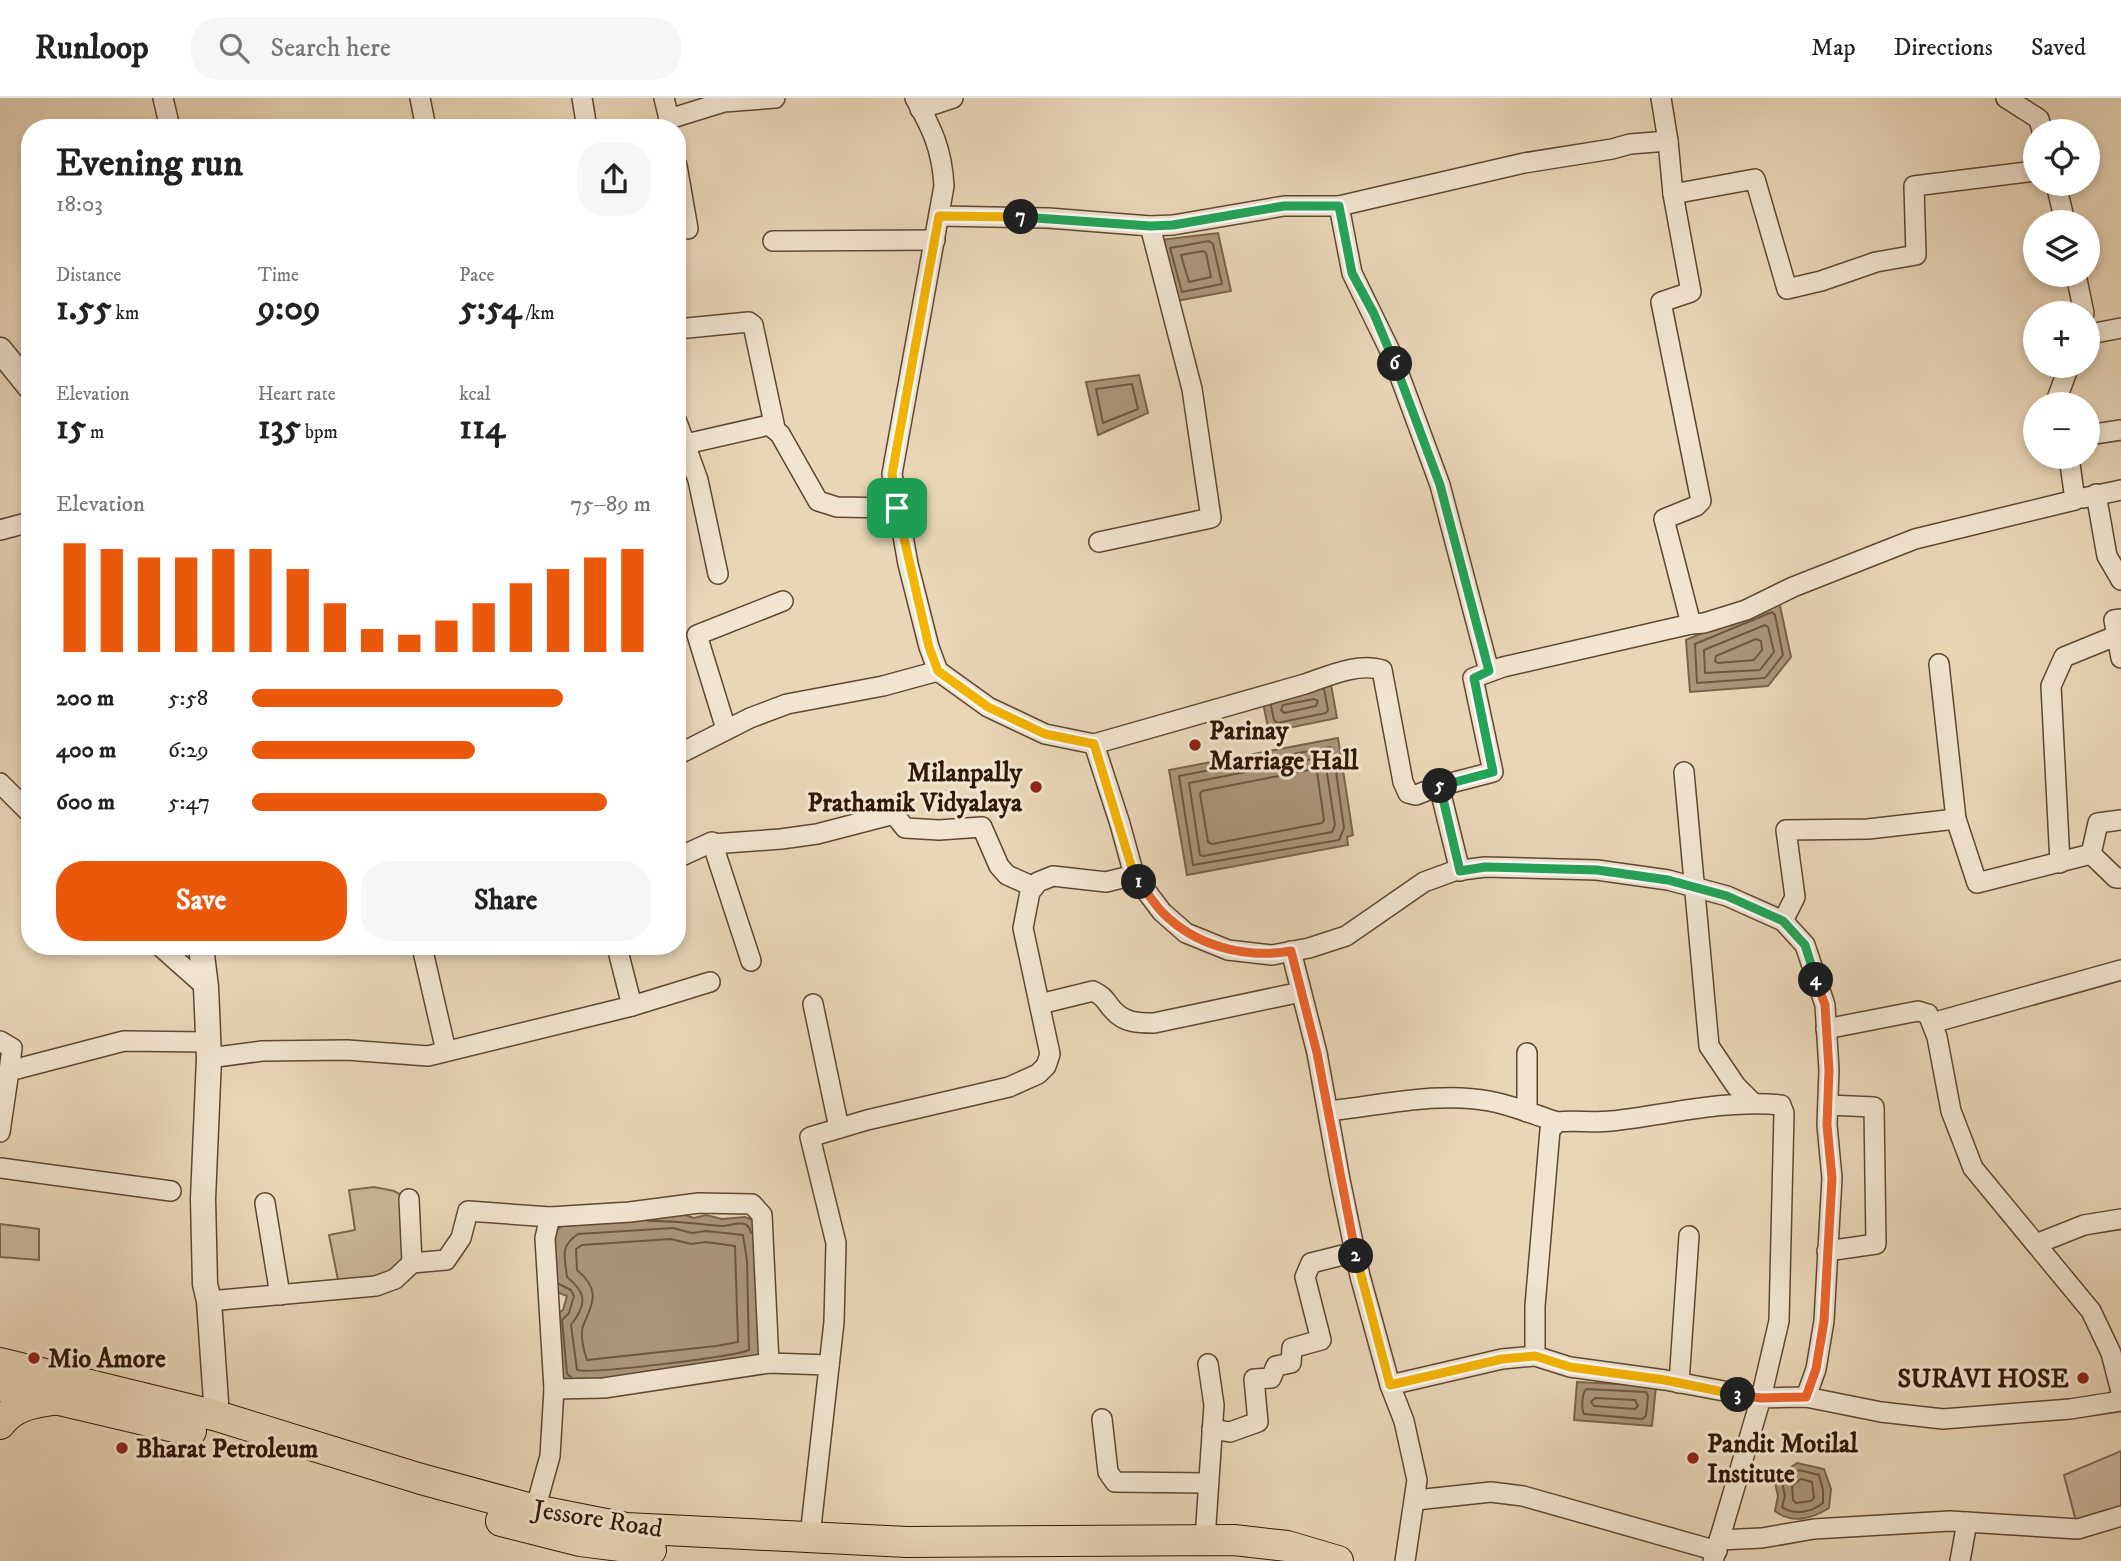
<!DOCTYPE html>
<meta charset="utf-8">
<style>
:root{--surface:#fff;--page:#f6f6f6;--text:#222;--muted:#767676;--line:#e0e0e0;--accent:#ea580c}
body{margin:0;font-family:"IM FELL DW Pica",serif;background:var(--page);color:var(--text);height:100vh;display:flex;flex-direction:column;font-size:26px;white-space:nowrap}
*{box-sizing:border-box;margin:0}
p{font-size:23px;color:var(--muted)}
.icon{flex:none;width:38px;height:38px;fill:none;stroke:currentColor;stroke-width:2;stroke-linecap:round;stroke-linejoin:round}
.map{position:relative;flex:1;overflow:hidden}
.sheet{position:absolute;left:21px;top:21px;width:665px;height:836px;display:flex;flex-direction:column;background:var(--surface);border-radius:28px;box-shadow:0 4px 10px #0003}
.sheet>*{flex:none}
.buttons{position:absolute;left:2023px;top:21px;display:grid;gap:14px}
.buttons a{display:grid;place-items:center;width:77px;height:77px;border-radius:50%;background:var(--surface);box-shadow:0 4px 10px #0003;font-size:35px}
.pin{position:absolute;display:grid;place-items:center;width:60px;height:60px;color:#fff;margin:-30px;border-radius:14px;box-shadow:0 4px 10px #0006}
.km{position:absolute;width:35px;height:35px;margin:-18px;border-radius:50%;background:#222;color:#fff;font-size:19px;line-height:35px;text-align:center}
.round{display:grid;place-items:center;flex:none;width:74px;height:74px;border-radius:28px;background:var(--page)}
.headline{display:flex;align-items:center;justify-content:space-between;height:119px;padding:0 35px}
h1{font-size:38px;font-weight:700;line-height:52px}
.stats{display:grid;grid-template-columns:repeat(3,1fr);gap:10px;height:119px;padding:7px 35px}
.stats div{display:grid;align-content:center}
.stats b{font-size:35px;font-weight:700}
.stats small{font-size:19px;font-weight:400}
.stats p{font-size:19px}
.chart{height:196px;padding:14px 35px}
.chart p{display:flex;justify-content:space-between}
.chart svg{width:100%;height:126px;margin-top:7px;stroke:var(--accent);stroke-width:6}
.primary-button{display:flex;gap:14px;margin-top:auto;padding:14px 35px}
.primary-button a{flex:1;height:80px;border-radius:28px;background:var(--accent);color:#fff;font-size:28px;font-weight:700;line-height:80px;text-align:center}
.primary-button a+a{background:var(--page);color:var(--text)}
ul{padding:0 35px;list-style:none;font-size:23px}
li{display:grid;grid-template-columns:112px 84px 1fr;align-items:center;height:52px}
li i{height:18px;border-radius:9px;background:var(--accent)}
header{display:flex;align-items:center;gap:42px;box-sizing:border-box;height:98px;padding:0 35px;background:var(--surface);border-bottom:2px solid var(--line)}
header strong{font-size:33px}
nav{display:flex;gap:38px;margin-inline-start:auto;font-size:24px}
.search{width:490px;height:63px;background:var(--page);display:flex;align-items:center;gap:18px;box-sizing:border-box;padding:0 24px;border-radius:28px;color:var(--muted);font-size:26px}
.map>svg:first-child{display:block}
</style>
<header>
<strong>Runloop</strong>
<div class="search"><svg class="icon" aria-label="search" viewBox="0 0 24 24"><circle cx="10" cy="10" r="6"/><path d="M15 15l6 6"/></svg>Search here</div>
<nav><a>Map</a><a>Directions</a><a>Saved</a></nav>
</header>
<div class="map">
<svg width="2121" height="1463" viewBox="0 0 2121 1463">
<rect width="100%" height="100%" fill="#e9d6b7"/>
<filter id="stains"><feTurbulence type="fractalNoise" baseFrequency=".00286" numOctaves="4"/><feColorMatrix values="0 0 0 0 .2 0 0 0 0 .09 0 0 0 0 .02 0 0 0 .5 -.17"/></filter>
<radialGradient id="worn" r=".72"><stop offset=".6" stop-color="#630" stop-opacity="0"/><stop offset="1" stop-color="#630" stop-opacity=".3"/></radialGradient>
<!-- green -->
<g fill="#cab699" stroke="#7e6650" stroke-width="2">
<path d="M 374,1089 L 394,1093 L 409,1101 L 412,1165 L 340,1192 L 329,1137 L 355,1132 L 349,1092 Z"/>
<path d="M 0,1126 L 39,1131 L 39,1162 L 0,1159 Z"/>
<path d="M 2121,1353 L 2121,1418 L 2078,1431 L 2064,1377 Z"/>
</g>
<!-- water -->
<g fill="#aa957b" stroke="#7a634c" stroke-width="2">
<path d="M 1218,135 L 1231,193 L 1176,203 L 1160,142 Z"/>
<path d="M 1139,277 L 1148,315 L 1098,337 L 1086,284 Z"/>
<path d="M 1779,503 L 1791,559 L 1768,588 L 1690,594 L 1686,542 Z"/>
<path d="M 1330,581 L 1337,620 L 1269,634 L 1261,595 Z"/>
<path d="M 1338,640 L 1353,737 L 1347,739 L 1348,747 L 1187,777 L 1169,672 Z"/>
<path d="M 675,1114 L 694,1120 L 706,1117 L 722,1121 L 745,1119 L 753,1122 L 765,1261 L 720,1274 L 561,1283 L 554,1217 L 563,1212 L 567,1198 L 552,1192 L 554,1134 L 571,1121 Z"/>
<path d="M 1577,1284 L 1656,1288 L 1652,1328 L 1574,1322 Z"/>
<path d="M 1797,1365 L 1824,1371 L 1831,1391 L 1829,1410 C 1812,1421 1792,1426 1775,1413 L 1778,1398 L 1774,1381 Z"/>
</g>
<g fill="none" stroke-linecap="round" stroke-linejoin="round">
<!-- shore -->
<g stroke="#6e5640" stroke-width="2">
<path d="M 1209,143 L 1213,146 L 1222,186 L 1182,194 L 1170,150 Z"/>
<path d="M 1203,153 L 1206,155 L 1211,179 L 1189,184 L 1181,157 Z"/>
<path d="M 1132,286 L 1138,311 L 1103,325 L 1096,291 Z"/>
<path d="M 1772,514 L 1775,517 L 1783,557 L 1765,580 L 1697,585 L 1695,546 Z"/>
<path d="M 1765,527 L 1768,529 L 1774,554 L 1760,572 L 1705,575 L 1704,552 Z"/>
<path d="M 1756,541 L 1761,543 L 1762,552 L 1754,562 L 1718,565 L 1715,563 L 1716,558 Z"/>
<path d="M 1314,601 L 1318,603 L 1316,608 L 1284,615 L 1281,612 L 1283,607 Z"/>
<path d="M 1271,608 L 1274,622 L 1277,625 L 1326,615 L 1328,612 L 1324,591"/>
<path d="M 1330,649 L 1333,652 L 1344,730 L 1339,742 L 1193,767 L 1179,678 Z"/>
<path d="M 1323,659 L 1325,662 L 1335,727 L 1332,734 L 1203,758 L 1200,757 L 1189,685 Z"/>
<path d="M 1314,671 L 1317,674 L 1324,722 L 1322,725 L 1212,746 L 1208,744 L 1200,696 L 1202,693 Z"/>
<path d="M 648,1123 C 673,1122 697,1126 722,1128 C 729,1128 738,1124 745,1126 C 749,1128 750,1131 751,1135"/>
<path d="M 673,1130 L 692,1135 L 706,1133 L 743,1137 L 747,1163 L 749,1252 C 732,1259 593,1276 577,1272 L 571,1227 C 587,1206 587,1195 567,1179 C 565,1159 559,1149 578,1136 Z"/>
<path d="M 671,1141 L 691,1146 L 706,1144 L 735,1148 L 738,1244 L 716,1248 L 587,1262 C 584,1254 580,1237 583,1228 C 593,1204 601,1192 577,1172 L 576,1151 L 582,1147 Z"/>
<path d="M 559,1186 L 571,1192 L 574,1198 L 569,1215 L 562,1222 L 567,1276 L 571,1279"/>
<path d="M 1586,1291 L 1646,1294 L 1648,1298 L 1646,1318 L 1642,1321 L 1584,1316 C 1581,1310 1582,1296 1586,1291 Z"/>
<path d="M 1595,1300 L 1635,1302 L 1638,1308 L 1635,1311 L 1594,1308 L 1591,1304 Z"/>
<path d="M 1799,1372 L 1819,1377 L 1823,1392 L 1823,1405 C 1812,1414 1794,1418 1782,1409 L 1785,1398 L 1782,1384 Z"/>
<path d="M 1801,1381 L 1812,1384 L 1814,1400 L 1811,1403 L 1796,1405 L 1793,1402 L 1792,1388 Z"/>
</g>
<!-- minor casing -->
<g stroke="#5f4732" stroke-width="22">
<g id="minor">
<path d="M 163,0 L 170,30"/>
<path d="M 420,0 L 426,30"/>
<path d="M 582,0 L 587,30"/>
<path d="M 664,0 L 669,21 L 724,4 L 775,0"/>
<path d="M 915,0 C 932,31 942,51 944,88 L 892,376 L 908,466 L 929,549 L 938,573 L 988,609 L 1045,636 L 1094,646 L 1120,726 L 1134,777 L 1162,814 L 1186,835 L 1228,852 L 1272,857 L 1309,850 L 1346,838 L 1424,784 L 1454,773 L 1485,769 L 1597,772 L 1668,782 L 1727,798 L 1783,823 L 1805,847 L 1825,907 L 1829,972 L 1827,1027 L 1832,1080 L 1824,1223 L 1816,1271 L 1806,1299"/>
<path d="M 1661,0 L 1668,43"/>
<path d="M 2006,0 L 2039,21 L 2042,33"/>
<path d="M 920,11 L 953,0"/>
<path d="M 677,68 L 688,131"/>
<path d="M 2056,86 L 2065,124"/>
<path d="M 1673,96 L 1691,194 L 1661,204 L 1701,403 L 1696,408 L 1664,421 L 1691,526"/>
<path d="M 1339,108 L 1352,175 L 1392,257 L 1440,387 L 1489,573"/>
<path d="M 939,118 L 1048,120 L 1150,128 L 1173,127 L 1284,108 L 1339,108 L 1524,65 L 1612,51 L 1630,46 L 1668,43 L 1673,96 L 1755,81 L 1787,191 L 1821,183 L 1876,164 L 1916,157 L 1914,88 L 2035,73"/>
<path d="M 773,143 L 935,142"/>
<path d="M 2076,177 L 2084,215"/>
<path d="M 677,231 L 749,224 L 753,227 L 775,330"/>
<path d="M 2088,240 L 2095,235 L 2121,230"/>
<path d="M 2055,306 L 2069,268"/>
<path d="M 677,324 L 698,382 L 718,476"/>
<path d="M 2088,337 L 2121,332"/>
<path d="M 677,348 L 769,327 L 780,336 L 818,403 L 837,409 L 897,410"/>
<path d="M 2096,396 L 2107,458 L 2121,482"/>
<path d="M 2083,400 L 2121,392"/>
<path d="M 0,432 L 30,424"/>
<path d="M 1099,444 L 1211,420 L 1192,291 L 1150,128"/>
<path d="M 2121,521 L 2114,522 L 2121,560"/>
<path d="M 1939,566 L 1956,721 L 1977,785 L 2091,756 L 2098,725 L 2121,722"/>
<path d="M 726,631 L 697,537 L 783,503"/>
<path d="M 1094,646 L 1305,586 C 1328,578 1359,564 1382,572 L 1403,684 L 1408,695 L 1416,697 L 1439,688 L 1460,773"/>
<path d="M 677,657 L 750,620 L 787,606 L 883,588 L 938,573"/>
<path d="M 1684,674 L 1709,948 L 1736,988 L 1753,1005"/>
<path d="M 0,685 L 30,715"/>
<path d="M 1439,688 L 1493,674 L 1473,580 L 1503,569 L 1691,526 L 1704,525 L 1746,512 L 1793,489 L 1915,441 L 2075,402 L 2069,359"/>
<path d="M 712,746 L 781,741 L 817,736 L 894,716 L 905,730 L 939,732 L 982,729 L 999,768 L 1007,777 L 1034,789"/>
<path d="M 2091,756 L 2116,780 L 2121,780"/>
<path d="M 677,760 L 712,744 L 751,863"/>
<path d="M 2060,765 L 2051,588 L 2064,559 L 2118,537"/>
<path d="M 1783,823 L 1795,799 L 1786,732 L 1868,731 L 1956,721"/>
<path d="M 161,849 L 206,889"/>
<path d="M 422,849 L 446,953"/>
<path d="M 1291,853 L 1317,955 L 1340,1082 L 1360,1178 L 1390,1287 L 1404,1323 L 1417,1382 L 1405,1463"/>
<path d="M 813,906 L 839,1030"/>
<path d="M 1040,906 L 1093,893 C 1107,900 1105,904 1114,913 C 1125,925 1139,925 1154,925 L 1301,894"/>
<path d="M 632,908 L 710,884"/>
<path d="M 1932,925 L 2121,872"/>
<path d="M 1826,931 L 1918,913 L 1928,916 L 1937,939 L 1951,1013 L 1973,1070 L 2091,1213 L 2111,1255 L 2121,1294"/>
<path d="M 0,943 L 12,950 L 9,973"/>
<path d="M 209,960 L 262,953 L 347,952 L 428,958 L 632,908 L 617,849"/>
<path d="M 1328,1013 C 1379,1008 1438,993 1489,1003 C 1512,1007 1535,1017 1557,1024"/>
<path d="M 1527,1014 L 1527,955"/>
<path d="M 0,1034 L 9,973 L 124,943 L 207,944"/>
<path d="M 0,1070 L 171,1093"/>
<path d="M 409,1101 L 412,1165"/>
<path d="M 265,1105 L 280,1197"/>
<path d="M 550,1119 L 630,1114 L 699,1105 L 752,1106 L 762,1117 L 769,1265"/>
<path d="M 2036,1146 L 2084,1127 L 2121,1121"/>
<path d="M 1827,1153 L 1876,1146 L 1874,1009 L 1828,1007"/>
<path d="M 209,1203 L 376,1188 L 395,1181 L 412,1165 L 446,1162 L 461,1140 L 468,1113 L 550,1119 L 545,1140 L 554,1291 L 550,1358 L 535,1412"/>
<path d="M 1679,1285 L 1689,1138"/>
<path d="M 1390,1287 L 1502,1261 L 1535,1258 L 1570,1269 L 1665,1282 L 1761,1300 L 1779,1223 L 1784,1015 L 1781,1007 C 1725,1001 1667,1017 1611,1023 C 1593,1025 1575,1022 1557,1024 L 1550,1032 L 1535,1208 L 1535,1258"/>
<path d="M 554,1291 L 604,1290 L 769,1265 L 829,1267"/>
<path d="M 1102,1321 L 1108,1374 L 1115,1384 L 1208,1385"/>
<path d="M 1212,1331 L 1230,1334 L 1258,1324 L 1254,1281 L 1271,1280 L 1276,1268 L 1291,1265 L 1292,1250 L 1321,1242 L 1305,1179 L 1311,1165 L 1355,1154"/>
<path d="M 1416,1402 L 1491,1394 L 1523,1398 L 1717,1453"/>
<path d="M 810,1438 L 834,1224 L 836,1145 L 810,1039 L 867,1022 L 1009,989 L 1038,976 L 1046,968 L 1050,956 L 1023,830 L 1030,794 L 1038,784 L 1053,778 L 1106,784 L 1134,777"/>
<path d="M 1205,1441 L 1214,1307 L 1208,1266"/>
<path d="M 1719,1442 L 1762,1440 L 1814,1431 L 1950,1423 L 2078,1431 L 2121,1418"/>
<path d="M 1713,1463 L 1761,1300 L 1806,1299 L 1881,1314 L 1943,1321 L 2070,1311 L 2121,1303"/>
<path d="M 1960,1463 L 1967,1424"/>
</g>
</g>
<!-- tertiary casing -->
<g stroke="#5f4732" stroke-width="27">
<g id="tertiary">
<path d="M 0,252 L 30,289"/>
<path d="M 201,849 L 206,889 L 209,960 L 203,1101 L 205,1186 L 209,1203 L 217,1318"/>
</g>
</g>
<!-- primary casing -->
<g stroke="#311706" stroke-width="32">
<g id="primary">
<path d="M 0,1265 L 217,1318 L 421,1381 L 535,1412 L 626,1430 L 907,1444 L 1234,1442 L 1287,1448 L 1338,1463"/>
<path d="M 0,1288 L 191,1333"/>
<path d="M 0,1326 C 13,1308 32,1305 53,1302"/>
<path d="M 501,1423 L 580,1443 L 651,1452"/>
</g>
</g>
<!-- minor -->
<use href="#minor" stroke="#f1e4d0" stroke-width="19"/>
<!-- tertiary -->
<use href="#tertiary" stroke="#f1e4d0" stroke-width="24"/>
<!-- primary -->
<use href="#primary" stroke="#e9d6b7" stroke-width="30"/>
</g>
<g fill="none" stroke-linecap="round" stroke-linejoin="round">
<!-- split-1 casing -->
<g stroke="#fff" stroke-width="14">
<path id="split-1" d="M 897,410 L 929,549 L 938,573 L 988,609 L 1045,636 L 1094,646 L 1134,777 L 1139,784"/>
</g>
<!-- split-2 casing -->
<g stroke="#fff" stroke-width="14">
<path id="split-2" d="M 1139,784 C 1147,794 1154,806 1163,815 C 1196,848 1245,861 1291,853 L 1317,955 L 1356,1158"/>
</g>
<!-- split-3 casing -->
<g stroke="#fff" stroke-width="14">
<path id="split-3" d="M 1356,1158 L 1390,1287 L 1502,1261 L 1535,1258 L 1570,1269 L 1665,1282 L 1738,1297"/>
</g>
<!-- split-4 casing -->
<g stroke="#fff" stroke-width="14">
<path id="split-4" d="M 1738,1297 L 1761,1300 L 1806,1299 L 1816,1271 L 1824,1223 L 1832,1080 L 1827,1027 L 1829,972 L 1825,907 L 1816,882"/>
</g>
<!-- split-5 casing -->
<g stroke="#fff" stroke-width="14">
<path id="split-5" d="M 1440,688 L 1460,773 L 1485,769 L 1597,772 L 1668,782 L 1727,798 L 1783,823 L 1805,847 L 1816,882"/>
</g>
<!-- split-6 casing -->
<g stroke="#fff" stroke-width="14">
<path id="split-6" d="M 1395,266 L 1440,387 L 1489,573 L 1474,580 L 1493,674 L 1440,688"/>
</g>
<!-- split-7 casing -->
<g stroke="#fff" stroke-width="14">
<path id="split-7" d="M 1021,119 L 1150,128 L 1173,127 L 1284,108 L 1339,108 L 1352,175 L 1374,216 L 1395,266"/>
</g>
<!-- split-8 casing -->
<g stroke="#fff" stroke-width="14">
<path id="split-8" d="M 897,410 L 892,376 L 939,118 L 1021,119"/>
</g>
<!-- split-1 -->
<use href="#split-1" stroke="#f5b400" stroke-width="9"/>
<!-- split-2 -->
<use href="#split-2" stroke="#f0652b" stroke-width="9"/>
<!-- split-3 -->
<use href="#split-3" stroke="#f5b400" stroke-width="9"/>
<!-- split-4 -->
<use href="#split-4" stroke="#f0652b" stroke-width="9"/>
<!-- split-5 -->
<use href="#split-5" stroke="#22a559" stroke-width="9"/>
<!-- split-6 -->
<use href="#split-6" stroke="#22a559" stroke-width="9"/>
<!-- split-7 -->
<use href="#split-7" stroke="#22a559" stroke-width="9"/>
<!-- split-8 -->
<use href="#split-8" stroke="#f5b400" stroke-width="9"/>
</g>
<!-- markers -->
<g fill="#8f2418" stroke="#f1e4d0" stroke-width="2.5">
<circle cx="1195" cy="647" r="7"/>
<circle cx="1036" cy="689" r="7"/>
<circle cx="34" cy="1260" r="7"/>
<circle cx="2083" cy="1280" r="7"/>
<circle cx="122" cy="1350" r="7"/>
<circle cx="1693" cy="1360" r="7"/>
</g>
<g text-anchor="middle" stroke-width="6" stroke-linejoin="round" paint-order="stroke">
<!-- poi labels -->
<g font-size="26" font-weight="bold" fill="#311706" stroke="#f1e4d0" text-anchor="start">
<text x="1209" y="641">Parinay<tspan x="1209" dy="30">Marriage Hall</tspan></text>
<text x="1022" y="683" text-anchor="end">Milanpally<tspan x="1022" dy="30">Prathamik Vidyalaya</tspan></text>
<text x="48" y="1269">Mio Amore</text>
<text x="2069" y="1289" text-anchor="end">SURAVI HOSE</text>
<text x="1707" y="1354">Pandit Motilal<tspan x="1707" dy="30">Institute</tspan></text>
<text x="136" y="1359">Bharat Petroleum</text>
</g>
<!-- street labels -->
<g font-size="26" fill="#311706" stroke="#f1e4d0">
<text transform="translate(598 1420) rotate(9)" y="9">Jessore Road</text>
</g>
</g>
<rect width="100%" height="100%" filter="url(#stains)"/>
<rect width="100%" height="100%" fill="url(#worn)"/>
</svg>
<div class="buttons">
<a><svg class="icon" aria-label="locate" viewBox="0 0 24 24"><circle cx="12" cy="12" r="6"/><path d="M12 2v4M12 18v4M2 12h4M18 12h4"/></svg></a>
<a><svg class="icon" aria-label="layers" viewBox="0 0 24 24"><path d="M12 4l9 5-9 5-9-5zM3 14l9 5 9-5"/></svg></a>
<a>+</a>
<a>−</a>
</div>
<div class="pin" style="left:897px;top:410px;background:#1e9e55"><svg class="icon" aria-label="arrive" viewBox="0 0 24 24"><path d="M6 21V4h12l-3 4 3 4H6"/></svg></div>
<b class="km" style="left:1139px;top:784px">1</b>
<b class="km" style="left:1356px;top:1158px">2</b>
<b class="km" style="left:1738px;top:1297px">3</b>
<b class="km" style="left:1816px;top:882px">4</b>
<b class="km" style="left:1440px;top:688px">5</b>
<b class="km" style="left:1395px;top:266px">6</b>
<b class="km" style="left:1021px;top:119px">7</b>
<section class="sheet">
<div class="headline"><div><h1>Evening run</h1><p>18:03</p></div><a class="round"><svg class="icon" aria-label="share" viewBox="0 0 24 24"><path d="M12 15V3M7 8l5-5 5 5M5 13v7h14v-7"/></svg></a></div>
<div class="stats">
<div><p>Distance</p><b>1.55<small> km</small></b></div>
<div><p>Time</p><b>9:09</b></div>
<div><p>Pace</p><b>5:54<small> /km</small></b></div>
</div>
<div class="stats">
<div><p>Elevation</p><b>15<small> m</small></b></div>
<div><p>Heart rate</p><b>135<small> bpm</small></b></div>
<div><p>kcal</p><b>114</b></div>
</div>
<div class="chart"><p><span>Elevation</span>75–89 m</p>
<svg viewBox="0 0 160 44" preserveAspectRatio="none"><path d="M5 44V6M15 44V8M25 44V11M35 44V11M45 44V8M55 44V8M65 44V15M75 44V27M85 44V36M95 44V38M105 44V33M115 44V27M125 44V20M135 44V15M145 44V11M155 44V8"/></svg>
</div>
<ul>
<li><b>200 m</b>5:58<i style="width:78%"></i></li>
<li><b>400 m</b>6:29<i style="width:56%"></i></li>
<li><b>600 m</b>5:47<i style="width:89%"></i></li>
</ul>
<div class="primary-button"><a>Save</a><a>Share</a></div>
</section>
</div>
